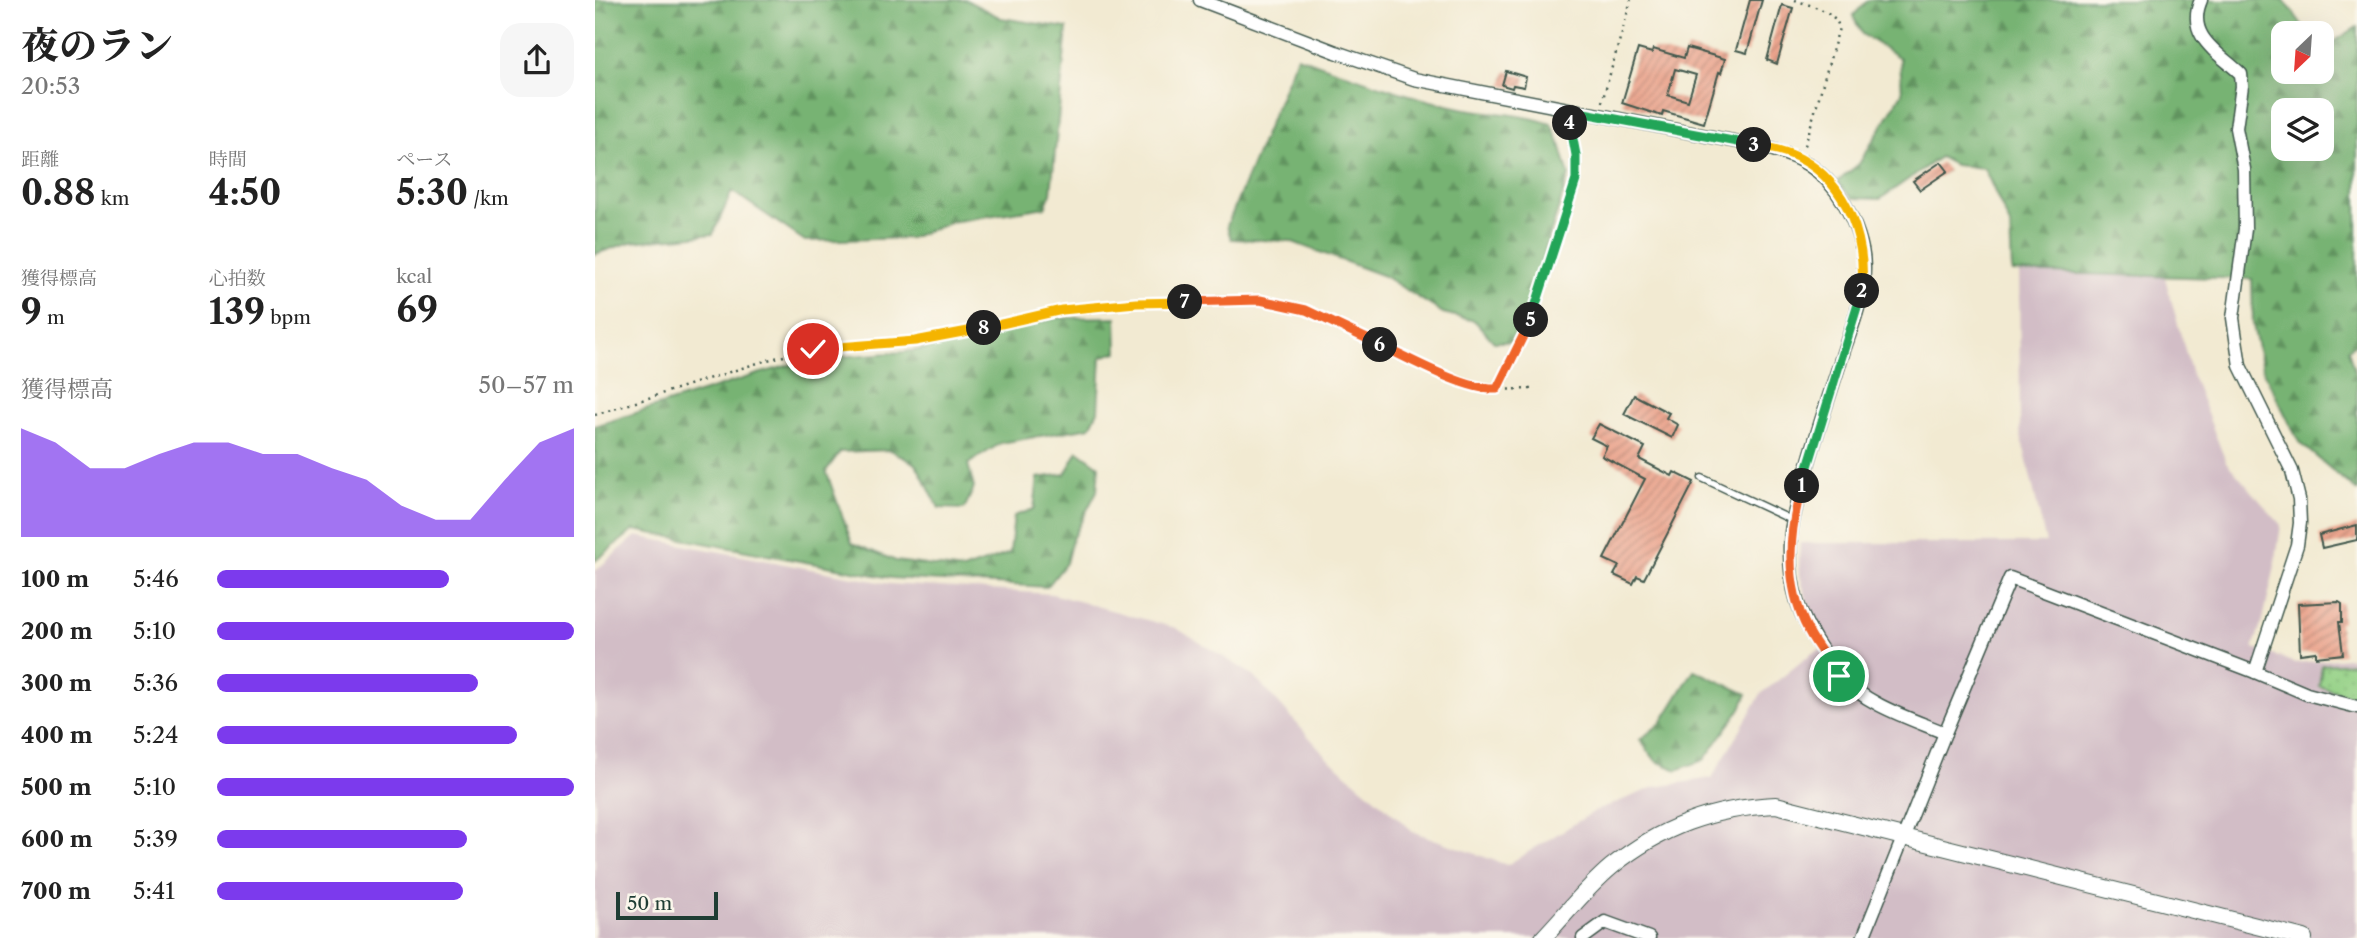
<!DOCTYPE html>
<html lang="ja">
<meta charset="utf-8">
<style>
:root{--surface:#fff;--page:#f6f6f6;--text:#222;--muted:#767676;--accent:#7c3aed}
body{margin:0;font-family:"Libre Caslon Text","Noto Serif JP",serif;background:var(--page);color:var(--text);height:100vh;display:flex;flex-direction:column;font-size:26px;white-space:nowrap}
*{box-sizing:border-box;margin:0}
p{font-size:23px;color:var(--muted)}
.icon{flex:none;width:38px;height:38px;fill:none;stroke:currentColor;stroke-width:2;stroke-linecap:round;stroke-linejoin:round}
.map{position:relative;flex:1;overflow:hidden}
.sheet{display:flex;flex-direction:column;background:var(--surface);width:595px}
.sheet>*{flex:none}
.needle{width:46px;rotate:205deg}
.buttons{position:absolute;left:1676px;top:21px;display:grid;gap:14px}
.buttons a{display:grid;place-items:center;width:63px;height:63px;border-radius:14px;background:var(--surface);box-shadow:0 7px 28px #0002;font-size:35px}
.scale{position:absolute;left:21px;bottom:18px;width:102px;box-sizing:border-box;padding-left:7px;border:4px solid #1f3d34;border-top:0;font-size:19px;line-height:24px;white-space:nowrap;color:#1f3d34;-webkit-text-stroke:5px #fbf7ec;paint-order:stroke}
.pin{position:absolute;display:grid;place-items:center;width:60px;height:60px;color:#fff;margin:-30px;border:4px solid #fff;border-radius:50%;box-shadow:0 2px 7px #0007}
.km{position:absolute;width:35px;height:35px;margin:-18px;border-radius:50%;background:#222;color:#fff;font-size:19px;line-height:35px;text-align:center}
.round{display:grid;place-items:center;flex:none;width:74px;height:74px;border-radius:21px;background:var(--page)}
.headline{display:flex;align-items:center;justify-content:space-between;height:119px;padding:0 21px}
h1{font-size:38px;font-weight:800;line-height:52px}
.metrics{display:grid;grid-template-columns:repeat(3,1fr);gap:10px;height:119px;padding:7px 21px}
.metrics div{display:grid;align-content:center}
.metrics b{font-size:35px;font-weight:800}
.metrics small{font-size:19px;font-weight:400}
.metrics p{font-size:19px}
.chart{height:196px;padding:14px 21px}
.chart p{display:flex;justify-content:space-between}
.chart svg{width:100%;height:126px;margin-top:7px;fill:var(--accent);opacity:.7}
ul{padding:0 21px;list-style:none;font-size:23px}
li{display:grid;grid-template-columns:112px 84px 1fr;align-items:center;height:52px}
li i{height:18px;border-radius:9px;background:var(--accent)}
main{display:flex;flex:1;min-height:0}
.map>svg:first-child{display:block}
</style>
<main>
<section class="sheet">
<div class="headline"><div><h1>夜のラン</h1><p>20:53</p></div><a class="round"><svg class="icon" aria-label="share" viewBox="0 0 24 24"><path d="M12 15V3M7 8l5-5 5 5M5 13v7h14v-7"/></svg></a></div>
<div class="metrics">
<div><p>距離</p><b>0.88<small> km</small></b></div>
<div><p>時間</p><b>4:50</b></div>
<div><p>ペース</p><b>5:30<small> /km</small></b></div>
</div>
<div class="metrics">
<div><p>獲得標高</p><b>9<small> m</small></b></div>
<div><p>心拍数</p><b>139<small> bpm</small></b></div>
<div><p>kcal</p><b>69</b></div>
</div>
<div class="chart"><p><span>獲得標高</span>50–57 m</p>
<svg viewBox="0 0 160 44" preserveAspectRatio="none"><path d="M0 44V6L10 11L20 20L30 20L40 15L50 11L60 11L70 15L80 15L90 20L100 24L110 33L120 38L130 38L140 24L150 11L160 6V44z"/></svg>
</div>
<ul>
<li><b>100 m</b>5:46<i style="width:65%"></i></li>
<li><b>200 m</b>5:10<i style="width:100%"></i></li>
<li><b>300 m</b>5:36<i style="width:73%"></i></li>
<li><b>400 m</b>5:24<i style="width:84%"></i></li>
<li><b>500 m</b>5:10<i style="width:100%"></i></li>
<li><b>600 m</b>5:39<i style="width:70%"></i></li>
<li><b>700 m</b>5:41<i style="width:69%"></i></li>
</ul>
</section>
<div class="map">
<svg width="1762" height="938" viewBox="0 0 1762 938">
<defs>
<pattern id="grass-dots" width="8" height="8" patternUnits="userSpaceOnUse" patternTransform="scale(1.75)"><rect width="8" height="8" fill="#94d186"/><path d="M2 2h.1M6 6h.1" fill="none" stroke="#7fb474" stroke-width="1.8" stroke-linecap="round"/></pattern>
<pattern id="forest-firs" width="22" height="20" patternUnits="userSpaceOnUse" patternTransform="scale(1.75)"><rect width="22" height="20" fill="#77b373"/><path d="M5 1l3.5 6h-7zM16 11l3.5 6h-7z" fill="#61935f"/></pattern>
<pattern id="building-hatch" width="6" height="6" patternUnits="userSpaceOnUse" patternTransform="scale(1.75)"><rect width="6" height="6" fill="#e99d85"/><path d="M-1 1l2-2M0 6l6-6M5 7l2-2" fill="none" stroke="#bc816e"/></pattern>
</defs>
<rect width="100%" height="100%" fill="#fbf7ec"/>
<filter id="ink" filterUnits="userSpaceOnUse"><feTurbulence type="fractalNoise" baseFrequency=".0143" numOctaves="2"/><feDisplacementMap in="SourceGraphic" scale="14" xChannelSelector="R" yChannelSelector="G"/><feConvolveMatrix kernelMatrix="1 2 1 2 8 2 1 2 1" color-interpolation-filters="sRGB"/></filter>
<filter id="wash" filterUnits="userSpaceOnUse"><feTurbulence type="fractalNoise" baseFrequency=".00686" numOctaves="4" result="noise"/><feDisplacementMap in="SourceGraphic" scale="28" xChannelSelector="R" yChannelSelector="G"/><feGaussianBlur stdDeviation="1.57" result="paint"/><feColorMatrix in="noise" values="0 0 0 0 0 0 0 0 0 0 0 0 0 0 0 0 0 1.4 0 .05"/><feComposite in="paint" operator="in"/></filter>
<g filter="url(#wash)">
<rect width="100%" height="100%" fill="#f2ead2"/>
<!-- industrial -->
<path fill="#d2bdc6" d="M 1424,241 L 1567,267 L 1597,375 L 1631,462 L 1686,525 L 1679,571 L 1668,619 L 1658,648 L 1701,663 L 1762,657 L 1762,938 L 0,938 L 0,571 L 41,536 L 295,584 L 457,594 L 581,628 L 658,675 L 733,758 L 819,832 L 912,865 L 1000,811 L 1060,787 L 1117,778 L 1166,694 L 1216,654 L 1234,645 L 1214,608 L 1204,572 L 1205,543 L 1451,543 L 1425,431 Z"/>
<!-- grass -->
<path fill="url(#grass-dots)" stroke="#5a875d" stroke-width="2" d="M 1762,663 L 1762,698 L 1724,686 L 1727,665 Z"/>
<!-- forest -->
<g fill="url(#forest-firs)" stroke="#4b7854" stroke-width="2" fill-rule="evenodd">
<path d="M 0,0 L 371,0 L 406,18 L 472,28 L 456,193 L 450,207 L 356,222 L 315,238 L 210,241 L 137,191 L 118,234 L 36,242 L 0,254 Z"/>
<path d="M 1273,0 L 1689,0 L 1713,33 L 1689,33 L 1689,72 L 1727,72 L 1727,49 L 1762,27 L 1762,343 L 1753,349 L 1762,381 L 1762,491 L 1704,442 L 1667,368 L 1658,325 L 1657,279 L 1417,272 L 1415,225 L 1389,168 L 1360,165 L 1345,157 L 1285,199 L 1257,198 L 1242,182 L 1264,164 L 1307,93 L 1305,58 L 1267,34 L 1258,16 ZM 1689,110 L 1727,110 L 1727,149 L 1689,149 Z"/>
<path d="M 702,56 C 757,76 813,98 871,109 C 900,114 929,114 956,124 L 965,144 L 974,175 L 928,320 L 915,342 L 899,342 L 880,321 L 848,313 L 789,276 L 695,241 L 636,239 L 632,226 Z"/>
<path d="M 521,317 L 522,352 L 506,357 L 503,411 L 495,427 L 406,443 L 373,464 L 379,488 L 369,509 L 344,508 L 321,464 L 295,450 L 245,452 L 231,471 L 257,543 L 301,561 L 368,570 L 415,553 L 419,516 L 439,509 L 443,478 L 470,474 L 483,451 L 504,466 L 502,491 L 477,539 L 471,563 L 452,587 L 296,578 L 39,530 L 0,561 L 0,426 L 163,374 L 216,359 L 309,352 L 372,342 L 461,318 Z"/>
<path d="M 1099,670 L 1152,694 L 1146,708 L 1109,760 L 1082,770 L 1061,761 L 1045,740 L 1066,723 Z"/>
</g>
<g id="blocks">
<!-- building -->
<g fill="url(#building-hatch)" fill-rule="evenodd">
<path d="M 1155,0 L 1167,0 L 1152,53 L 1141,50 Z"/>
<path d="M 1187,5 L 1198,8 L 1182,64 L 1172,60 Z"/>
<path d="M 1092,48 L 1130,59 L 1126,73 L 1124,72 L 1109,123 L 1068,111 L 1067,116 L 1027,103 L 1043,49 L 1057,53 L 1058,49 L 1089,58 ZM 1080,69 L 1101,75 L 1093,101 L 1073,95 Z"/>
<path d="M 911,71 L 931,77 L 929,87 L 918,85 L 917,88 L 907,85 Z"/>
<path d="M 1346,162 L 1353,171 L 1325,190 L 1318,181 Z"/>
<path d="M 1039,395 L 1074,413 L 1071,418 L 1083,425 L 1077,438 L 1029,414 Z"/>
<path d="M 1004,424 L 1050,447 L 1044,459 L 1077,476 L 1079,472 L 1099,482 L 1049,579 L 1042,576 L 1038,584 L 1019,575 L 1024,566 L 1009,559 L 1050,479 L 1007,456 L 1012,446 L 996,438 Z"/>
<path d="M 1762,525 L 1762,540 L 1727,548 L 1724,535 Z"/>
<path d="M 1744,602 L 1747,604 L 1747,622 L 1744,622 L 1748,654 L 1721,657 L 1721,652 L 1705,654 L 1703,604 Z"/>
</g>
</g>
</g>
<g filter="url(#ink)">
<use href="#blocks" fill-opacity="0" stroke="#3f574c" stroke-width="2"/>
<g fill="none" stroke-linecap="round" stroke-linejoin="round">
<!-- service casing -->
<g stroke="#3f574c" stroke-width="9">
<path id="service" d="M 1107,478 L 1199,521"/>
</g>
<!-- minor casing -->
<g stroke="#3f574c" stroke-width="15">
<g id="minor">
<path d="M 605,0 L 741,52 L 819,79 L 1164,146 C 1203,156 1228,167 1249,203 C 1260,223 1269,245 1269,268 C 1269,297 1258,324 1249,350 C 1236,391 1222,431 1211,472 C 1204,495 1196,520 1195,544 C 1194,589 1204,617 1229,653 C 1234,660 1238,669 1244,675 C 1271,705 1314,718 1350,733 L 1415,578 L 1660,672 L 1712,694 L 1762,707"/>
<path d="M 1606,0 C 1590,36 1624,53 1646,74 L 1647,86 L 1641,128 L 1649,169 L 1650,229 L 1638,318 L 1645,366 L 1697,471 L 1704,499 L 1705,523 L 1702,545 L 1660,672"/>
<path d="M 988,938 L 1010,922 L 1054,938"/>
<path d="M 1268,938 L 1350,733"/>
</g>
</g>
<!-- tertiary casing -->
<g stroke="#3f574c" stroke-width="18">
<path id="tertiary" d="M 948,938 C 970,915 991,888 1016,867 C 1065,827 1118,808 1181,805 L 1709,938"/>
</g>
<!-- path -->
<g stroke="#3f574c" stroke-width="2.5" stroke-dasharray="2 5" stroke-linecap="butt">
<path d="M 1200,0 C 1215,6 1241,10 1244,28 L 1209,149"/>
<path d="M 1007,102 L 1036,0"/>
<path d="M 902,388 L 936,320 L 981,180 L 980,155 L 975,123"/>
<path d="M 0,415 L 172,360 L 218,349 L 320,341 L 467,310 L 541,303 L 665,300 L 711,310 L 828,366 L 890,390 L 936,389"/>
</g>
<!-- service -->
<use href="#service" stroke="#fff" stroke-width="6"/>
<!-- minor -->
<use href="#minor" stroke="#fff" stroke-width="12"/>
<!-- tertiary -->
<use href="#tertiary" stroke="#fff" stroke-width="16"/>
</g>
</g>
<g fill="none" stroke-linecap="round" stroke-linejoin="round" filter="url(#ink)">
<!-- split-1 casing -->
<g stroke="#fff" stroke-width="14">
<path id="split-1" d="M 1207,486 C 1193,534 1189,584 1213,630 C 1221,646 1234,661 1244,676"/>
</g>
<!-- split-2 casing -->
<g stroke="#fff" stroke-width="14">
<path id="split-2" d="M 1207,486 L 1267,291"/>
</g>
<!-- split-3 casing -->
<g stroke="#fff" stroke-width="14">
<path id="split-3" d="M 1159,145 C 1175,148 1192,151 1206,159 C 1254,185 1271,241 1267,291"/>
</g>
<!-- split-4 casing -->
<g stroke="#fff" stroke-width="14">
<path id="split-4" d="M 975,123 L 973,110 L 1159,145"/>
</g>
<!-- split-5 casing -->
<g stroke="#fff" stroke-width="14">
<path id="split-5" d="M 936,320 L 981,180 L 981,155 L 975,123"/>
</g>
<!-- split-6 casing -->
<g stroke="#fff" stroke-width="14">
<path id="split-6" d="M 785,345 C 813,358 872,391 902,389 L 936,320"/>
</g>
<!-- split-7 casing -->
<g stroke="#fff" stroke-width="14">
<path id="split-7" d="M 590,302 L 665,300 L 711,310 L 785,345"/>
</g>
<!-- split-8 casing -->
<g stroke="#fff" stroke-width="14">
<path id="split-8" d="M 389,328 L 467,310 L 541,303 L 590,302"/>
</g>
<!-- split-9 casing -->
<g stroke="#fff" stroke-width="14">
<path id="split-9" d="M 218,349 L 320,341 L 389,328"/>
</g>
<!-- split-1 -->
<use href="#split-1" stroke="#f0652b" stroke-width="9"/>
<!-- split-2 -->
<use href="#split-2" stroke="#22a559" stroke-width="9"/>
<!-- split-3 -->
<use href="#split-3" stroke="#f5b400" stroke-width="9"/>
<!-- split-4 -->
<use href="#split-4" stroke="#22a559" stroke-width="9"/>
<!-- split-5 -->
<use href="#split-5" stroke="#22a559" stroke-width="9"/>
<!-- split-6 -->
<use href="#split-6" stroke="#f0652b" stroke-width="9"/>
<!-- split-7 -->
<use href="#split-7" stroke="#f0652b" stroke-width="9"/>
<!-- split-8 -->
<use href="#split-8" stroke="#f5b400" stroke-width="9"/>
<!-- split-9 -->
<use href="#split-9" stroke="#f5b400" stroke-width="9"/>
</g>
</svg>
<div class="buttons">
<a><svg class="needle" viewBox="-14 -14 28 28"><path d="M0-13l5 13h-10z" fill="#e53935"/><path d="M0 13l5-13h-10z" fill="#767676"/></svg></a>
<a><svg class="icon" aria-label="layers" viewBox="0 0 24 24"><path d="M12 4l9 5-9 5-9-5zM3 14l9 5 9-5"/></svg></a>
</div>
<div class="scale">50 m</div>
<div class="pin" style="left:1244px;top:676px;background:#1e9e55"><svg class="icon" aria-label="arrive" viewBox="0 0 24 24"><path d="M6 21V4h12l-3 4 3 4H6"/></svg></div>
<div class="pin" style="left:218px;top:349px;background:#d93025"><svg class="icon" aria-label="check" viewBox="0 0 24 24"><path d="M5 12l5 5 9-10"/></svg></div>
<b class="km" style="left:1207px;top:486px">1</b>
<b class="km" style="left:1267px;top:291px">2</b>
<b class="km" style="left:1159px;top:145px">3</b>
<b class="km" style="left:975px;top:123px">4</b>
<b class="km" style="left:936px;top:320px">5</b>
<b class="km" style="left:785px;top:345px">6</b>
<b class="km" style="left:590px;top:302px">7</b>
<b class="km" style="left:389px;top:328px">8</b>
</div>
</main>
